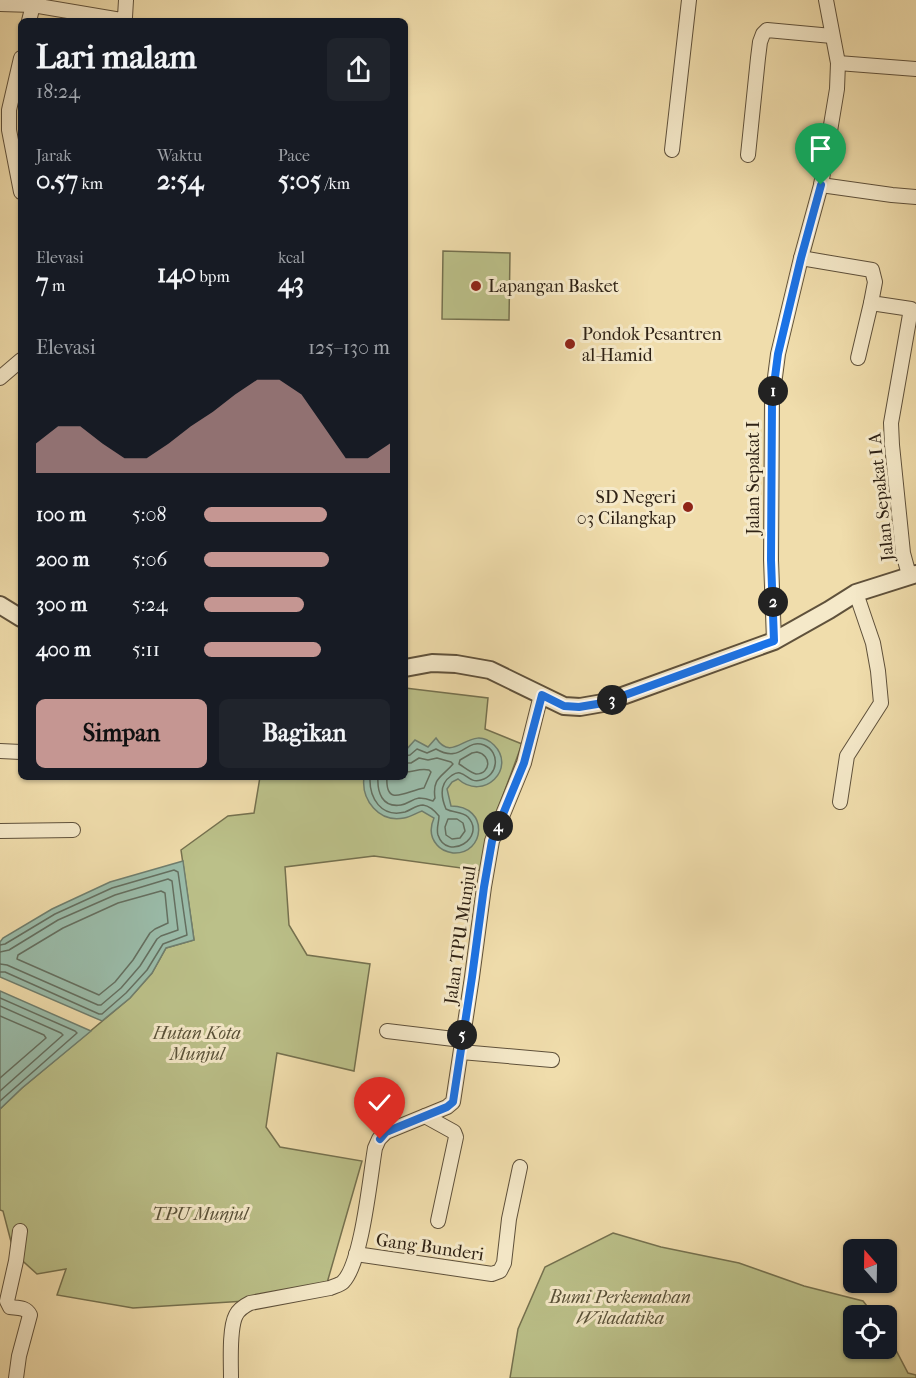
<!DOCTYPE html>
<html lang="id">
<meta charset="utf-8">
<style>
:root{--surface:#171b24;--page:#20242c;--text:#f1f3f6;--muted:#9ea1a6;--accent:#c59692}
body{margin:0;font-family:"IM FELL French Canon",serif;background:var(--page);color:var(--text);height:100vh;display:flex;flex-direction:column;font-size:22px;white-space:nowrap}
*{box-sizing:border-box;margin:0}
p{font-size:20px;color:var(--muted)}
.icon{flex:none;width:33px;height:33px;fill:none;stroke:currentColor;stroke-width:2;stroke-linecap:round;stroke-linejoin:round}
.map{position:relative;flex:1;overflow:hidden}
.sheet{position:absolute;left:18px;top:18px;width:390px;height:762px;display:flex;flex-direction:column;background:var(--surface);border-radius:9px;box-shadow:0 2px 4px #0004}
.sheet>*{flex:none}
.needle{width:39px;rotate:340deg}
.buttons{position:absolute;left:843px;top:1239px;display:grid;gap:12px}
.buttons a{display:grid;place-items:center;width:54px;height:54px;border-radius:9px;background:var(--surface);box-shadow:0 2px 4px #0004;font-size:30px}
.pin{position:absolute;display:grid;place-items:center;width:51px;height:51px;color:#fff;margin:-62px -26px;border-radius:50% 50% 50% 0;rotate:-45deg;box-shadow:0 0 6px #0007}
.pin .icon{rotate:45deg}
.km{position:absolute;width:30px;height:30px;margin:-15px;border-radius:50%;background:#222;color:#fff;font-size:16px;line-height:30px;text-align:center}
.round{display:grid;place-items:center;flex:none;width:63px;height:63px;border-radius:9px;background:var(--page)}
.summary{display:flex;align-items:center;justify-content:space-between;height:102px;padding:0 18px}
h1{font-size:33px;font-weight:700;line-height:45px}
.metrics{display:grid;grid-template-columns:repeat(3,1fr);gap:9px;height:102px;padding:6px 18px}
.metrics div{display:grid;align-content:center}
.metrics b{font-size:26px;font-weight:700}
.metrics small{font-size:16px;font-weight:400}
.metrics p{font-size:16px}
.chart{height:168px;padding:12px 18px}
.chart p{display:flex;justify-content:space-between}
.chart svg{width:100%;height:108px;margin-top:6px;fill:var(--accent);opacity:.7}
.action{display:flex;gap:12px;margin-top:auto;padding:12px 18px}
.action a{flex:1;height:69px;border-radius:9px;background:var(--accent);color:#111;font-size:24px;font-weight:700;line-height:69px;text-align:center}
.action a+a{background:var(--page);color:var(--text)}
ul{padding:0 18px;list-style:none;font-size:20px}
li{display:grid;grid-template-columns:96px 72px 1fr;align-items:center;height:45px}
li i{height:15px;border-radius:8px;background:var(--accent)}
.map>svg:first-child{display:block}
</style>
<div class="map">
<svg width="916" height="1378" viewBox="0 0 916 1378">
<rect width="100%" height="100%" fill="#f0ddac"/>
<filter id="stains"><feTurbulence type="fractalNoise" baseFrequency=".00333" numOctaves="4"/><feColorMatrix values="0 0 0 0 .2 0 0 0 0 .09 0 0 0 0 .02 0 0 0 .5 -.17"/></filter>
<radialGradient id="worn" r=".72"><stop offset=".6" stop-color="#630" stop-opacity="0"/><stop offset="1" stop-color="#630" stop-opacity=".3"/></radialGradient>
<!-- green -->
<g fill="#bbc089" stroke="#75714f" stroke-width="1.5">
<path d="M 443,251 L 510,253 L 509,320 L 442,319 Z"/>
<path d="M 405,688 L 488,698 L 485,729 L 522,744 L 488,836 L 490,872 L 374,856 L 285,867 L 289,925 L 307,955 L 370,964 L 354,1071 L 277,1053 L 266,1127 L 280,1147 L 362,1161 L 327,1283 L 246,1301 L 133,1308 L 57,1295 L 66,1269 L 37,1274 L 14,1253 L 3,1211 L 0,1210 L 0,1109 L 22,1088 L 130,998 L 152,973 L 166,948 L 194,940 L 181,850 L 228,816 L 254,813 L 260,777 L 405,777 Z"/>
<path d="M 613,1233 L 661,1247 L 739,1263 L 804,1286 L 863,1301 L 874,1315 L 854,1316 L 854,1348 L 886,1348 L 887,1333 L 908,1373 L 916,1375 L 916,1378 L 510,1378 L 518,1329 L 545,1267 Z"/>
</g>
<!-- water -->
<g fill="#9abcaa" stroke="#6f7e6e" stroke-width="1.5">
<path d="M 436,738 C 454,766 470,722 494,745 C 517,768 484,802 458,779 L 452,782 L 447,789 L 451,806 C 490,806 485,855 453,853 C 447,852 441,850 437,845 C 430,837 430,827 434,818 L 422,811 C 416,813 411,817 404,818 C 379,823 361,800 364,777 L 405,777 L 405,751 L 415,740 L 428,747 Z"/>
<path d="M 183,861 L 194,940 L 166,948 L 152,973 L 130,998 L 102,1021 L 0,977 L 0,942 L 3,938 L 52,909 L 110,882 Z"/>
<path d="M 0,991 L 91,1031 L 22,1088 L 0,1109 Z"/>
</g>
<g fill="none" stroke-linecap="round" stroke-linejoin="round">
<!-- shore -->
<g stroke="#646f60" stroke-width="1.5">
<path d="M 477,752 C 492,755 491,774 476,774 C 471,773 464,767 459,764 L 460,760 L 472,753 Z"/>
<path d="M 370,777 C 369,798 381,818 405,812 C 411,810 416,805 423,805 C 430,806 435,811 439,816 C 439,823 436,828 438,835 C 447,862 487,838 468,817 C 462,811 453,813 446,809 C 441,797 439,784 451,776 C 454,774 456,772 460,773 C 468,775 470,783 481,780 C 498,776 501,752 484,745 C 465,738 462,764 436,749 L 427,753 L 417,749 L 410,755 L 405,756"/>
<path d="M 378,777 C 377,792 382,808 401,805 C 408,804 412,799 419,798 C 424,798 428,799 433,801 L 435,798 C 432,778 442,777 453,764 L 451,762 L 437,758 L 428,760 L 419,758 L 411,763 L 405,763"/>
<path d="M 387,777 C 385,808 406,791 424,788 L 431,772 L 429,770 C 419,768 414,772 405,772"/>
<path d="M 448,819 L 457,819 L 463,823 L 465,831 L 460,838 L 452,839 L 446,835 L 445,827 Z"/>
<path d="M 161,891 L 165,893 L 168,923 L 155,929 L 150,933 L 133,960 L 115,982 L 99,995 L 17,959 L 18,955 L 63,928 L 118,903 Z"/>
<path d="M 0,945 L 5,944 L 55,914 L 112,888 L 174,870 L 178,872 L 187,935 L 163,944 L 147,970 L 126,993 L 102,1014 L 99,1014 L 5,972 L 0,972"/>
<path d="M 0,952 L 9,950 L 58,920 L 115,895 L 168,879 L 172,881 L 178,930 L 161,936 L 157,939 L 140,966 L 121,988 L 101,1005 L 98,1005 L 7,965 L 0,964"/>
<path d="M 0,998 L 75,1031 L 77,1033 L 0,1101"/>
<path d="M 0,1006 L 61,1033 L 63,1035 L 0,1091"/>
<path d="M 0,1016 L 44,1035 L 46,1038 L 0,1078"/>
</g>
<!-- minor casing -->
<g stroke="#5f513b" stroke-width="16">
<g id="minor">
<path d="M 0,4 L 33,5 L 121,20 L 125,17 L 126,0"/>
<path d="M 29,21 L 33,5"/>
<path d="M 21,58 L 9,110 L 9,130 L 21,192"/>
<path d="M 838,63 L 916,69"/>
<path d="M 672,150 L 689,0"/>
<path d="M 748,155 L 758,58 L 760,42 L 763,34 L 767,30 L 832,36"/>
<path d="M 821,185 L 892,195 L 916,197"/>
<path d="M 801,258 L 872,270 L 875,282 L 871,303 L 911,309 L 891,423 L 892,445 L 903,553 L 909,575"/>
<path d="M 858,358 L 871,303"/>
<path d="M 0,378 L 21,360"/>
<path d="M 774,641 L 771,560 L 772,400 L 778,354 L 801,258 L 821,185 L 837,89 L 838,63 L 826,0"/>
<path d="M 0,751 L 21,752"/>
<path d="M 840,802 L 847,756 L 881,703 L 878,671 L 873,643 L 856,593"/>
<path d="M 0,831 L 73,830"/>
<path d="M 387,1031 L 462,1040"/>
<path d="M 461,1052 L 552,1060"/>
<path d="M 425,1116 L 454,1132 L 456,1137 L 438,1221"/>
<path d="M 356,1254 L 492,1274 L 500,1271 L 504,1263 L 509,1219 L 520,1167"/>
<path d="M 16,1378 L 19,1356 L 30,1315 C 26,1307 18,1308 10,1307 L 7,1301 L 16,1261 L 20,1231"/>
<path d="M 231,1378 C 231,1362 229,1328 236,1315 C 239,1309 244,1306 250,1303 L 330,1288 C 334,1286 340,1285 343,1282 C 362,1263 370,1177 375,1148 L 379,1139 L 386,1132 L 447,1107 L 453,1102 L 472,977 L 484,887 L 492,841 L 524,763 L 541,695"/>
</g>
</g>
<!-- tertiary casing -->
<g stroke="#5f513b" stroke-width="20">
<g id="tertiary">
<path d="M 0,605 L 21,618"/>
<path d="M 405,668 L 432,663 L 456,664 L 490,670 L 564,706 L 580,707 L 603,703 L 774,641 L 829,610 L 856,593 L 916,574"/>
</g>
</g>
<!-- minor -->
<use href="#minor" stroke="#f5e9c9" stroke-width="14"/>
<!-- tertiary -->
<use href="#tertiary" stroke="#f5e9c9" stroke-width="16"/>
</g>
<g fill="none" stroke-linecap="round" stroke-linejoin="round">
<!-- route casing -->
<g stroke="#fff" stroke-width="12">
<path id="route" d="M 380,1139 L 386,1132 L 447,1107 L 453,1102 L 472,977 L 484,887 L 492,841 L 524,763 L 542,695 L 564,706 L 579,707 L 603,703 L 774,641 L 771,560 L 772,400 L 778,354 L 801,258 L 821,185"/>
</g>
<!-- route -->
<use href="#route" stroke="#1a73e8" stroke-width="8"/>
</g>
<!-- markers -->
<g fill="#8f2418" stroke="#f5e9c9" stroke-width="2">
<circle cx="476" cy="286" r="6"/>
<circle cx="570" cy="344" r="6"/>
<circle cx="688" cy="507" r="6"/>
</g>
<g text-anchor="middle" stroke-width="6" stroke-linejoin="round" paint-order="stroke">
<!-- poi labels -->
<g font-size="18" fill="#2f2215" stroke="#f5e9c9" text-anchor="start">
<text x="488" y="292">Lapangan Basket</text>
<text x="582" y="340">Pondok Pesantren<tspan x="582" dy="21">al-Hamid</tspan></text>
<text x="676" y="503" text-anchor="end">SD Negeri<tspan x="676" dy="21">03 Cilangkap</tspan></text>
</g>
<!-- street labels -->
<g font-size="18" fill="#2f2215" stroke="#f5e9c9">
<text transform="translate(753 478) rotate(-90)" y="6">Jalan Sepakat I</text>
<text transform="translate(881 497) rotate(-96)" y="6">Jalan Sepakat I A</text>
<text transform="translate(460 935) rotate(-82)" y="6">Jalan TPU Munjul</text>
<text transform="translate(430 1247) rotate(8)" y="6">Gang Bunderi</text>
</g>
<!-- park labels -->
<g font-size="18" font-style="italic" fill="#595138" stroke="#f5e9c9">
<text x="197" y="1039">Hutan Kota<tspan x="197" dy="21">Munjul</tspan></text>
<text x="200" y="1220">TPU Munjul</text>
<text x="620" y="1303">Bumi Perkemahan<tspan x="620" dy="21">Wiladatika</tspan></text>
</g>
</g>
<rect width="100%" height="100%" filter="url(#stains)"/>
<rect width="100%" height="100%" fill="url(#worn)"/>
</svg>
<div class="buttons">
<a><svg class="needle" viewBox="-14 -14 28 28"><path d="M0-13l5 13h-10z" fill="#e53935"/><path d="M0 13l5-13h-10z" fill="#9ea1a6"/></svg></a>
<a><svg class="icon" aria-label="locate" viewBox="0 0 24 24"><circle cx="12" cy="12" r="6"/><path d="M12 2v4M12 18v4M2 12h4M18 12h4"/></svg></a>
</div>
<div class="pin" style="left:821px;top:185px;background:#1e9e55"><svg class="icon" aria-label="arrive" viewBox="0 0 24 24"><path d="M6 21V4h12l-3 4 3 4H6"/></svg></div>
<div class="pin" style="left:380px;top:1139px;background:#d93025"><svg class="icon" aria-label="check" viewBox="0 0 24 24"><path d="M5 12l5 5 9-10"/></svg></div>
<b class="km" style="left:773px;top:391px">1</b>
<b class="km" style="left:773px;top:602px">2</b>
<b class="km" style="left:612px;top:700px">3</b>
<b class="km" style="left:498px;top:826px">4</b>
<b class="km" style="left:462px;top:1035px">5</b>
<section class="sheet">
<div class="summary"><div><h1>Lari malam</h1><p>18:24</p></div><a class="round"><svg class="icon" aria-label="share" viewBox="0 0 24 24"><path d="M12 15V3M7 8l5-5 5 5M5 13v7h14v-7"/></svg></a></div>
<div class="metrics">
<div><p>Jarak</p><b>0.57<small> km</small></b></div>
<div><p>Waktu</p><b>2:54</b></div>
<div><p>Pace</p><b>5:05<small> /km</small></b></div>
</div>
<div class="metrics">
<div><p>Elevasi</p><b>7<small> m</small></b></div>
<div><b>140<small> bpm</small></b></div>
<div><p>kcal</p><b>43</b></div>
</div>
<div class="chart"><p><span>Elevasi</span>125–130 m</p>
<svg viewBox="0 0 160 44" preserveAspectRatio="none"><path d="M0 44V32L10 25L20 25L30 32L40 38L50 38L60 32L70 25L80 19L90 12L100 6L110 6L120 12L130 25L140 38L150 38L160 32V44z"/></svg>
</div>
<ul>
<li><b>100 m</b>5:08<i style="width:66%"></i></li>
<li><b>200 m</b>5:06<i style="width:67%"></i></li>
<li><b>300 m</b>5:24<i style="width:54%"></i></li>
<li><b>400 m</b>5:11<i style="width:63%"></i></li>
</ul>
<div class="action"><a>Simpan</a><a>Bagikan</a></div>
</section>
</div>
